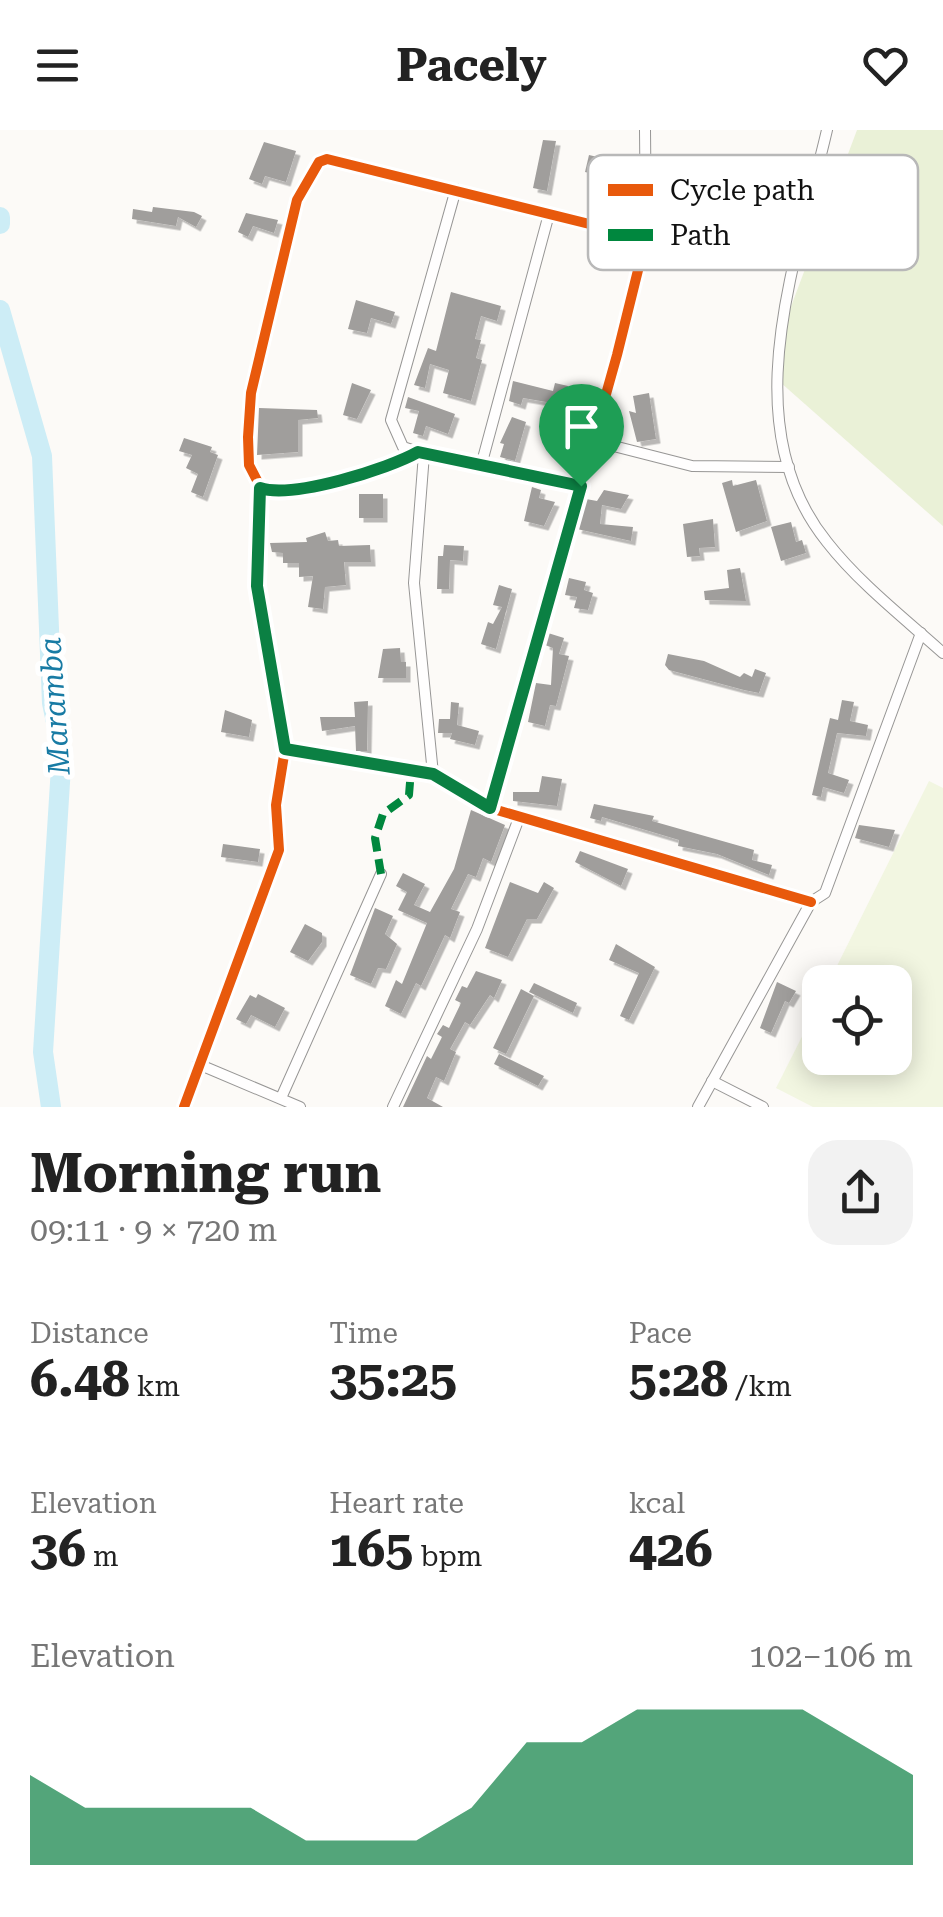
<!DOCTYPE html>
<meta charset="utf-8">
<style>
:root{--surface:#fff;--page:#f2f2f2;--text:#222;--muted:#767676;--accent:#0b8043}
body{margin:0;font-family:"Roboto Serif",serif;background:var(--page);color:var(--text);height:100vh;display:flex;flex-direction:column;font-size:38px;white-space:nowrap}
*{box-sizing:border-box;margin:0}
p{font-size:32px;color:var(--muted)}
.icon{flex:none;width:55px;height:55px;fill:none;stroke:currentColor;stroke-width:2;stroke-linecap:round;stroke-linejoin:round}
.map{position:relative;height:977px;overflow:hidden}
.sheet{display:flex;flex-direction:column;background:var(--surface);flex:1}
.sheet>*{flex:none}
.controls{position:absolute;left:802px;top:835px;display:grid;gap:20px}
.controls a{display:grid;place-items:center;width:110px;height:110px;border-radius:20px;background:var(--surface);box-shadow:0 5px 25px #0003;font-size:50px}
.pin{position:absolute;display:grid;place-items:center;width:85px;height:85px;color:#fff;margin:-102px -42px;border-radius:50% 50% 50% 0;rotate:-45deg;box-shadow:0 0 10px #0007}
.pin .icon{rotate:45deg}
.round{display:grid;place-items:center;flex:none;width:105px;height:105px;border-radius:30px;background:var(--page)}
.head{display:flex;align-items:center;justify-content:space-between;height:170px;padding:0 30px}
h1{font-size:55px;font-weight:700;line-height:75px}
.stats{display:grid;grid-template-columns:repeat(3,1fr);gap:15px;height:170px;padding:10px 30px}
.stats div{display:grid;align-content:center}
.stats b{font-size:50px;font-weight:700}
.stats small{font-size:28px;font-weight:400}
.stats p{font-size:28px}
.chart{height:280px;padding:20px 30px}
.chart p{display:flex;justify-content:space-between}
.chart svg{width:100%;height:180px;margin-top:10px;fill:var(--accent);opacity:.7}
header{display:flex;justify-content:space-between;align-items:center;height:130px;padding:0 30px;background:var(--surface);font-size:45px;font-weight:700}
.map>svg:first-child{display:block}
</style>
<header><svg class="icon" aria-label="menu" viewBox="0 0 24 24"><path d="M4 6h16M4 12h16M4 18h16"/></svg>Pacely<svg class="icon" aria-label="heart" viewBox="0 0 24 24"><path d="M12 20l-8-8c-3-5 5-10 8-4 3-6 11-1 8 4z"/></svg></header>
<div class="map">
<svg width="943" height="977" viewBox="0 0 943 977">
<defs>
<filter id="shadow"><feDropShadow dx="4.5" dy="4.5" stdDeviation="0" flood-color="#0004"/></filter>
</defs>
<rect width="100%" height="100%" fill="#fcfaf7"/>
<!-- green -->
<path fill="#eaf1d7" d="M 857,0 L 943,0 L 943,396 L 780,252 L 783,198 Z"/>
<!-- pitch -->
<path fill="#f2f6e1" d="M 929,651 L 943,658 L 943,977 L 813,977 L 776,958 L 820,871 L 820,928 L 895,928 L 895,852 L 829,852 Z"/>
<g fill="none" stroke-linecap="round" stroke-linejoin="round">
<!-- river -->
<g stroke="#cdedf6" stroke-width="20">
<path d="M 0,87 L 0,94"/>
<path d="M 0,180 L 42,326 L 52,573 L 62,621 L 43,922 L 51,977"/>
</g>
</g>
<!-- building -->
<g fill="#a09e9c" filter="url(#shadow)">
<path d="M 543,10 L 556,11 L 547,61 L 533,58 Z"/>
<path d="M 264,12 L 296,21 L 286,52 L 265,46 L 262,54 L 249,49 Z"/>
<path d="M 589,25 L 627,34 L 623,51 L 585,42 Z"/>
<path d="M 153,77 L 194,82 L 202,86 L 196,97 L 178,87 L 176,96 L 132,89 L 133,79 L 152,82 Z"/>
<path d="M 246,83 L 278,90 L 274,103 L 253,96 L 248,107 L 238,102 Z"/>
<path d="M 451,162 L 501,176 L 497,191 L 481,186 L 475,209 L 481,210 L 476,228 L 482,230 L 471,271 L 443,263 L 449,240 L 430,234 L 425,258 L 414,255 L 428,218 L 436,221 Z"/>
<path d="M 356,170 L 395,182 L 391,194 L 371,188 L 367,203 L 348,199 Z"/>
<path d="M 513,251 L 553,261 L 555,253 L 568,256 L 564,275 L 523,268 L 521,275 L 509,271 Z"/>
<path d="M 352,253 L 371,260 L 357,289 L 343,285 Z"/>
<path d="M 649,263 L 656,309 L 637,312 L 629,281 L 636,283 L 633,266 Z"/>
<path d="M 408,267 L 455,284 L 448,304 L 426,296 L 423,306 L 413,303 L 419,281 L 405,278 Z"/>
<path d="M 259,278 L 317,280 L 318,288 L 298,290 L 298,322 L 257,325 Z"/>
<path d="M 512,287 L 526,292 L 515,331 L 500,327 L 504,314 L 500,313 Z"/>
<path d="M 184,308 L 212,317 L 210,322 L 218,325 L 203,367 L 191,362 L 198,344 L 186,338 L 192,325 L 179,321 Z"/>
<path d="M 732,350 L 733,356 L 756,350 L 767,391 L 736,402 L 722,353 Z"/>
<path d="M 532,357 L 541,360 L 539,368 L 555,372 L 544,396 L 524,391 Z"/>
<path d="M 604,360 L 629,365 L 621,379 L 602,375 L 600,394 L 633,397 L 631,411 L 577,399 L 586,369 L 597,371 Z"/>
<rect x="359" y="364" width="24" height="24"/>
<path d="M 713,389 L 715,417 L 699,418 L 700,426 L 687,427 L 683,394 Z"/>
<path d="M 791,392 L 796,412 L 802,410 L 806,423 L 781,431 L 771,397 Z"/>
<path d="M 325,402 L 328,411 L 338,410 L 339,416 L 370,415 L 371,432 L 344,432 L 346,455 L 325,457 L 323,479 L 308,477 L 313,446 L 299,447 L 299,433 L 283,433 L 283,423 L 272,422 L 270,413 L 307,412 L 306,408 Z"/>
<path d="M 444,415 L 464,416 L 463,431 L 450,430 L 449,459 L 437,459 L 438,426 L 443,426 Z"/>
<path d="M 740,438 L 746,471 L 705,470 L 704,461 L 729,458 L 727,440 Z"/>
<path d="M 569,448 L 586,452 L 584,460 L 593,463 L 588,480 L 574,478 L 577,467 L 565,465 Z"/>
<path d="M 499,455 L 512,459 L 496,519 L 481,514 L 488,492 L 493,494 L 502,477 L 493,475 Z"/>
<path d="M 548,503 L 564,508 L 559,524 L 569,526 L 556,576 L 550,575 L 545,596 L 528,592 L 536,553 L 551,555 L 553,518 L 545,515 Z"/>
<path d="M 400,518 L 401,532 L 406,532 L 406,548 L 378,548 L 383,519 Z"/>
<path d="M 668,524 L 704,531 L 740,547 L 744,543 L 752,547 L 755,539 L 766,543 L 759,563 L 744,560 L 669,540 L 665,535 Z"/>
<path d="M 842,570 L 854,572 L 850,591 L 868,595 L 866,606 L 837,603 L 828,643 L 849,650 L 844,663 L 823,657 L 821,667 L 812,665 L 830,588 L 838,590 Z"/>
<path d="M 368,571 L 367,621 L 356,621 L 355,596 L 322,601 L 320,587 L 355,587 L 354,572 Z"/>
<path d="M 451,572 L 459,573 L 457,595 L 479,601 L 475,615 L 450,609 L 452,603 L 438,603 L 439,589 L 450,589 Z"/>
<path d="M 225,580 L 252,590 L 249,607 L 221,602 Z"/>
<path d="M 542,646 L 562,649 L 557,676 L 513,671 L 513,662 L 539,662 Z"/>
<path d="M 594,674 L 654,686 L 652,691 L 754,720 L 752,730 L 772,735 L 769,745 L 717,724 L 678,716 L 679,710 L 602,687 L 601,691 L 590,688 Z"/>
<path d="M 471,680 L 505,695 L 491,732 L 483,728 L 476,747 L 468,744 L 451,779 L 460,782 L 450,808 L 445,805 L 421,856 L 416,853 L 401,884 L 385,876 L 396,850 L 402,854 L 427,793 L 398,780 L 407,762 L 396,756 L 403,743 L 425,754 L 414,775 L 430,782 L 454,739 Z"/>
<path d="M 859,695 L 895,700 L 889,717 L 855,708 Z"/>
<path d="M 223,714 L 260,719 L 258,732 L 221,727 Z"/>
<path d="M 580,721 L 628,739 L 621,756 L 575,732 Z"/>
<path d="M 510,752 L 538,763 L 544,752 L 554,758 L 537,789 L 527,789 L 508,827 L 485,818 Z"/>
<path d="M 375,778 L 393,786 L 385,804 L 397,814 L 386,839 L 378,838 L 371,854 L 350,845 Z"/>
<path d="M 305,794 L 322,803 L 322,812 L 308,831 L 290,822 Z"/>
<path d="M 616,814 L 655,837 L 629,890 L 620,886 L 639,843 L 609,830 Z"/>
<path d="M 476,841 L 502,850 L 494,868 L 490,865 L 470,895 L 465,892 L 450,919 L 456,922 L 444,951 L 436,947 L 427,968 L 443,977 L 403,977 L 427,926 L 431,929 L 442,907 L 437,904 L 443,895 L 449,898 L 461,873 L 455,870 L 462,856 L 467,858 Z"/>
<path d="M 777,852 L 796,861 L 789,873 L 785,871 L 771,903 L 760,898 Z"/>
<path d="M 534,853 L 577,873 L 573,883 L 529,862 Z"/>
<path d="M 521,859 L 534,866 L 506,924 L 493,918 Z"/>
<path d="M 258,864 L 285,878 L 275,897 L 251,885 L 246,894 L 236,889 L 250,865 L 256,868 Z"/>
<path d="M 499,924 L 544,946 L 538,956 L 494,934 Z"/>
</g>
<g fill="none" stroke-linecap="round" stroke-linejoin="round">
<!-- street casing -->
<g stroke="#979695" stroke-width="12">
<g id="street">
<path d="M 645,0 L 646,108"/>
<path d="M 827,0 C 797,130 732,294 827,412 C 859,453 904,488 943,523"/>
<path d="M 456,59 L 391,290 L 403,317 L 424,324 L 482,332 L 581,356"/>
<path d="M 594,311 L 692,336 L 789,337"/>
<path d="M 424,324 L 414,453 L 433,644"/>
<path d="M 482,332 L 549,84"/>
<path d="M 261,358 C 293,369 388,340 418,321"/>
<path d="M 285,619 L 433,644 L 490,678"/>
<path d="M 198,934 L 300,977"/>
<path d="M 712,951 L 763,977"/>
<path d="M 281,968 L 381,744"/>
<path d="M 184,977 L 279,720 L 276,675 L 285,619 L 257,456 L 261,358 L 249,335 L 248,307 L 251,263 L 297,70 L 319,32 L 327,29 L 646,108 L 617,225 L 490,678 L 811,772"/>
<path d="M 393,977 L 477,799 L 519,688"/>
<path d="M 698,977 L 811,772 L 825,763 L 921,503"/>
</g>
</g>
<!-- street -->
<use href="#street" stroke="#fffefe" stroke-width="10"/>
<!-- quiet -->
<path stroke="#00873e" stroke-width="8" stroke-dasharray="15 8" stroke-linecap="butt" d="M 381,744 L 375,708 L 383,684 L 409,665 L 411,640"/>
<!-- cycleway casing -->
<g stroke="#fff" stroke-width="16">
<path id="cycleway" d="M 184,977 L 279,720 L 276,675 L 285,619 L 257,456 L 261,358 L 249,335 L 248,307 L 251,263 L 297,70 L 319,32 L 327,29 L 646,108 L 617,225 L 490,678 L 811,772"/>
</g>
<!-- cycleway -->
<use href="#cycleway" stroke="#e8590c" stroke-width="10"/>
</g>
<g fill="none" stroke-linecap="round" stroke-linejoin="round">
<!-- route casing -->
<g stroke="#fff" stroke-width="20">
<path id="route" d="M 418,322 L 581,356 L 490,678 L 433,644 L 285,619 L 257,456 L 260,358 C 293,369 388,339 418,322 Z"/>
</g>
<!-- route -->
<use href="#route" stroke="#0b8043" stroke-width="12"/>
</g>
<g text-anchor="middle" stroke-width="10" stroke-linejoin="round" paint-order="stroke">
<!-- water labels -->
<g font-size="30" font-style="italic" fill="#187ba4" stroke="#fff">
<text transform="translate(55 576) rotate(-94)" y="10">Maramba</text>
</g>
</g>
<!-- legend -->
<rect x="588" y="25" width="330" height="115" rx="15" fill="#fff" stroke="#b8b8b8" stroke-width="2.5"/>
<rect x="608" y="54" width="45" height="12" fill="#e8590c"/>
<rect x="608" y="99" width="45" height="12" fill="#00873e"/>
<g font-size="28" fill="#111">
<text x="670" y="70">Cycle path</text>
<text x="670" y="115">Path</text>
</g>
</svg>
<div class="controls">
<a><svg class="icon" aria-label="locate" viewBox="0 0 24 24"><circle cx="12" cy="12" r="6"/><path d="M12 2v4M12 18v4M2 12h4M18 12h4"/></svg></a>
</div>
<div class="pin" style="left:581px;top:356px;background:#1e9e55"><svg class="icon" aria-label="arrive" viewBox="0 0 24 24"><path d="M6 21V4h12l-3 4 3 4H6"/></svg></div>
</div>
<section class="sheet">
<div class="head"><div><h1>Morning run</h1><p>09:11 · 9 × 720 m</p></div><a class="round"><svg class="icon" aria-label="share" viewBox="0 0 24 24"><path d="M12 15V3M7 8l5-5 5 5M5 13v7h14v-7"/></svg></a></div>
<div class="stats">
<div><p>Distance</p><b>6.48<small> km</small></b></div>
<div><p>Time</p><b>35:25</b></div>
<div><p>Pace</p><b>5:28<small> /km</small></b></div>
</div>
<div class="stats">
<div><p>Elevation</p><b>36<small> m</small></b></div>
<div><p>Heart rate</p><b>165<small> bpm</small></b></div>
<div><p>kcal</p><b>426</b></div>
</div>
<div class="chart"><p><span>Elevation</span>102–106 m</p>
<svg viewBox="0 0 160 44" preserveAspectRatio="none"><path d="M0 44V22L10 30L20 30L30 30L40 30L50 38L60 38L70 38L80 30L90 14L100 14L110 6L120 6L130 6L140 6L150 14L160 22V44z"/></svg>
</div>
</section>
